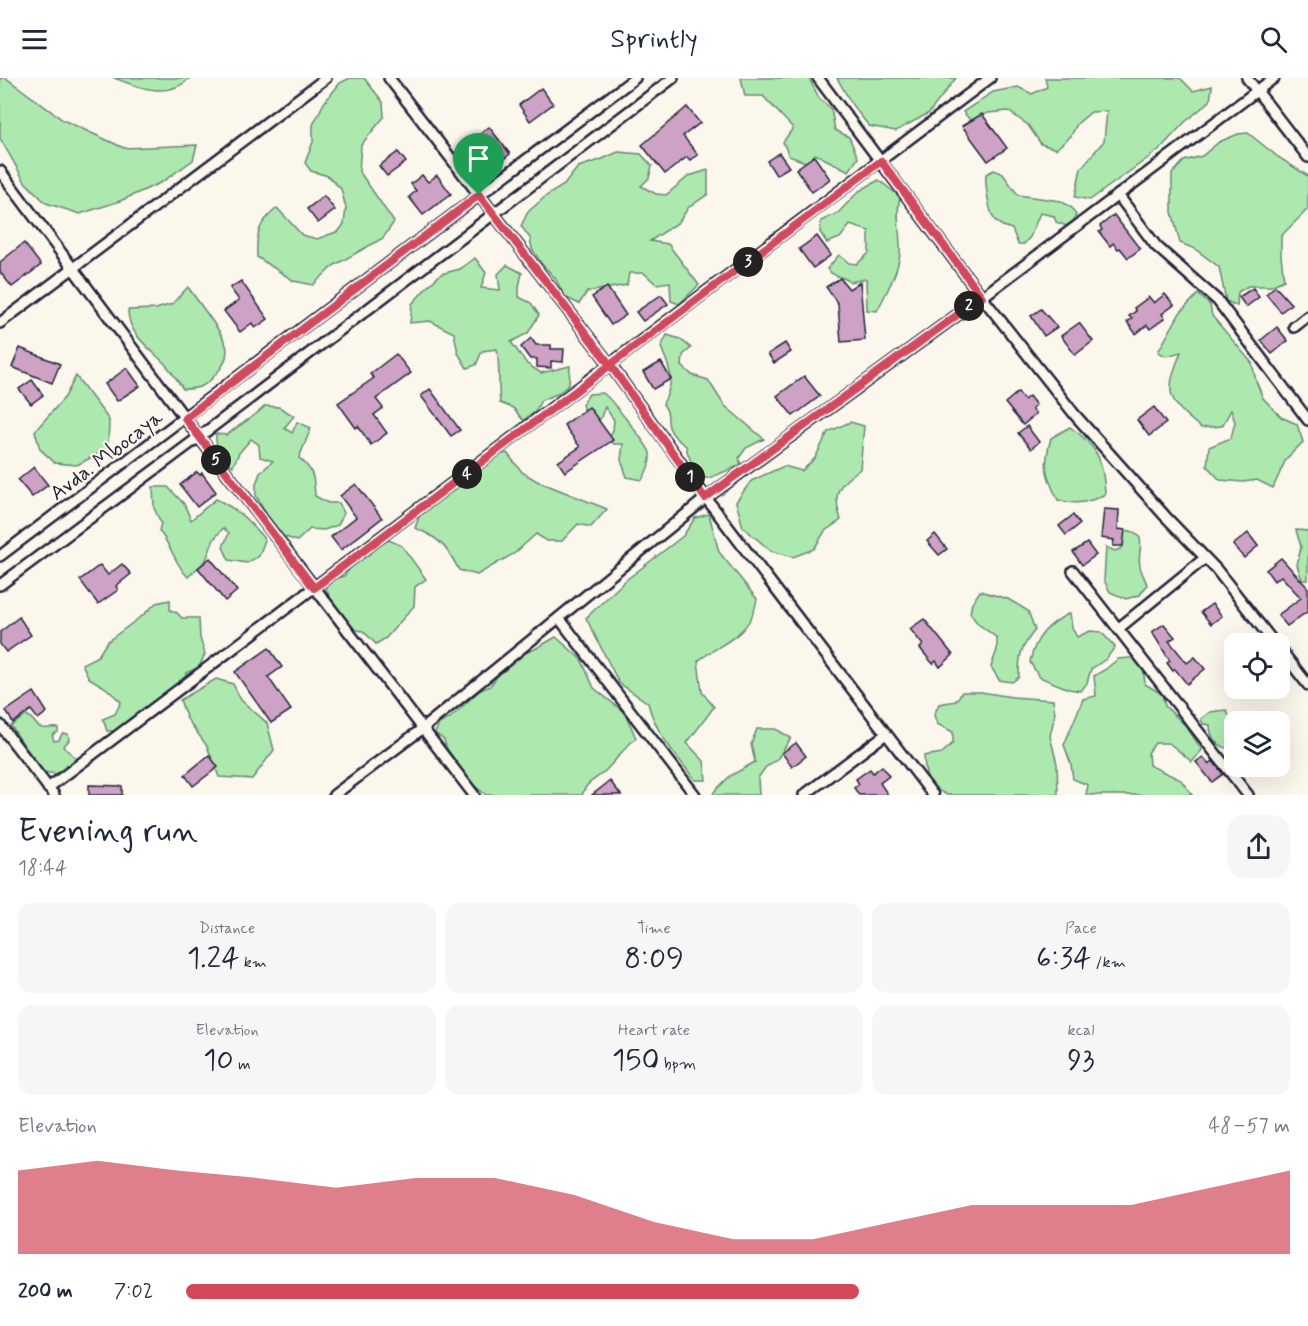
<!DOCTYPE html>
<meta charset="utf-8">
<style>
:root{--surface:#fff;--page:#f6f6f7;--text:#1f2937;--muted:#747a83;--accent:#d1495b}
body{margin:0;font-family:Mynerve,sans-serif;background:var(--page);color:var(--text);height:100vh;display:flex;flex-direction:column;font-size:22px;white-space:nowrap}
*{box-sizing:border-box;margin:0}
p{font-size:20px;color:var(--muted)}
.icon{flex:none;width:33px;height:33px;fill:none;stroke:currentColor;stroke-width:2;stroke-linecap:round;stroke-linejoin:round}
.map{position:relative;height:717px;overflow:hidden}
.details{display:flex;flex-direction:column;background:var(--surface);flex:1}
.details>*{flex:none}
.fabs{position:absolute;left:1224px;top:555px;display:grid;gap:12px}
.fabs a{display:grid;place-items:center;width:66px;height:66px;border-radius:12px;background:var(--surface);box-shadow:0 6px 24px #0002;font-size:30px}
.pin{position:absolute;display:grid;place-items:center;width:51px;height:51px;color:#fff;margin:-62px -26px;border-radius:50% 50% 50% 0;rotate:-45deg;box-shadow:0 0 6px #0007}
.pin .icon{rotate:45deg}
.km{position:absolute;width:30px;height:30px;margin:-15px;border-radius:50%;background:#222;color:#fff;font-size:16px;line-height:30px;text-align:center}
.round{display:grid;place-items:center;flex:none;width:63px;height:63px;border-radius:18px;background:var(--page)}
.overview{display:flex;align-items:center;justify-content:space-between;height:102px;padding:0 18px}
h1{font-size:33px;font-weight:600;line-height:45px}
.figures{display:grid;grid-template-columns:repeat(3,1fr);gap:9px;height:102px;padding:6px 18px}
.figures div{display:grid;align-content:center;border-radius:15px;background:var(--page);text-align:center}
.figures b{font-size:30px;font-weight:600}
.figures small{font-size:16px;font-weight:400}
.figures p{font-size:16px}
.chart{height:168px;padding:12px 18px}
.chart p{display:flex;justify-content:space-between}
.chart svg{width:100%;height:108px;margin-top:6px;fill:var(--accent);opacity:.7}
ul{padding:0 18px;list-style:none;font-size:20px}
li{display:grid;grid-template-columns:96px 72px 1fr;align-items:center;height:45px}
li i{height:15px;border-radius:8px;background:var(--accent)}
header{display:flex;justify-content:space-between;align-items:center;height:78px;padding:0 18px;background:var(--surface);font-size:27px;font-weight:600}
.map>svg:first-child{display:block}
</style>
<header><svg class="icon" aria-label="menu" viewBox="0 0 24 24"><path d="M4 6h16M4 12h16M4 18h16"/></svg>Sprintly<svg class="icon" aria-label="search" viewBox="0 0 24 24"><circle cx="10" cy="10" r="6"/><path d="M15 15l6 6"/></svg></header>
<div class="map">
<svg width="1308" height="717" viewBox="0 0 1308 717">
<rect width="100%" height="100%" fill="#fbf7ec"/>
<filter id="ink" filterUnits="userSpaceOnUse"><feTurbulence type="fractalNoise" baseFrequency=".0167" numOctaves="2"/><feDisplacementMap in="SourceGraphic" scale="12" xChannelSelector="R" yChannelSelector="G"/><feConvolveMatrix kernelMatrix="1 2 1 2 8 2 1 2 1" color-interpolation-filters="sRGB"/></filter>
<g filter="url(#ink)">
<!-- green -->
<g fill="#ade9af" stroke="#688675" stroke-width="1.5">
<path d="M 0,0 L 6,0 L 63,42 L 124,70 L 197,67 L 193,82 L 162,104 L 120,123 L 80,136 L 46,125 L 25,104 L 0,60 Z"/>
<path d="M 114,0 L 190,0 C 168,22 138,9 114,0 Z"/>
<path d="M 350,0 L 364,0 L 383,24 L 384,39 L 361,67 L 359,93 L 394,144 L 383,160 L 333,188 L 313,207 L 294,203 L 257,179 C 256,155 258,146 277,130 L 302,157 L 317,161 L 339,153 L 344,146 L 346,130 L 341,111 L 328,98 L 311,93 L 305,85 L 313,64 L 313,47 L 324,25 L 340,5 Z"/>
<path d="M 741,0 L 809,0 L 819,20 L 831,31 L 835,52 L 849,59 L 858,80 L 849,93 L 815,76 L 808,85 L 789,78 L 783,64 L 793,50 L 763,18 L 745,18 Z"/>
<path d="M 837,0 L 956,0 L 929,35 L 896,53 L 869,48 L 853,28 Z"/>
<path d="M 1045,0 L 1180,0 L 1193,13 L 1212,8 L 1210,23 L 1185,44 L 1159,72 L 1090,122 L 1075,119 L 1081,90 L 1104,63 L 1107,33 L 1091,34 L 1077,46 L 1071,58 L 1056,71 L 1041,66 L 1028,47 L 1008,33 L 988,35 L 971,43 L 963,34 L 993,14 L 1018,9 L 1032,16 L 1047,9 Z"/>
<path d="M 1248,55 L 1278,79 L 1308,98 L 1308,131 L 1281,158 L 1281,178 L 1284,202 L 1271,208 L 1248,208 L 1238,214 L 1237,228 L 1226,223 L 1219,189 L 1195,171 L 1180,165 L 1172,134 L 1172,96 L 1184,83 L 1202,78 L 1219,64 L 1238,56 Z"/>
<path d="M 618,74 L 641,76 L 652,88 L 649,100 L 641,108 L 656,116 L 666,117 L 689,98 L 708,92 L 708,116 L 688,130 L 679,144 L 650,163 L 668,166 L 699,207 L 679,226 L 671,223 L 670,204 L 656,206 L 644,195 L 629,195 L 627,207 L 587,214 L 579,226 L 565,219 L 555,200 L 541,185 L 532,171 L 530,160 L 521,148 L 528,134 L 546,118 L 564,107 L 578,89 L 600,82 Z"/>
<path d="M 994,92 L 1003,96 L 1018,117 L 1061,123 L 1072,130 L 1076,137 L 1073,144 L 1066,148 L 1056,144 L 1054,138 L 1040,135 L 1030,159 L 1024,166 L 1018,166 L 1012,151 C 1005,149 998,147 994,141 C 989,133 985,106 986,96 Z"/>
<path d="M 879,102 L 900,119 C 895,139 901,155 900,175 C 898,195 886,215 877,233 L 867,232 L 866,201 L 850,204 C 842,197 835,201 827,191 L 839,177 L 849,185 L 857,186 L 869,175 L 869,153 L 850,147 L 840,160 L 827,165 L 820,154 L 821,143 L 838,135 L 859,113 Z"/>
<path d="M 475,180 L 486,195 L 481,210 L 500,212 L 498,196 L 507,187 L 522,195 L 519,209 L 519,219 L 531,225 L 539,237 L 528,255 L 511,264 L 527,286 L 541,295 L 570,288 L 569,307 L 557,316 L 541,322 L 535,334 L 523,342 L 513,330 L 500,325 C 498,307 500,289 497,271 L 482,273 L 476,287 L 467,290 L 458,275 L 454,255 L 430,243 L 410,245 L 412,226 L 428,208 L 441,196 L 460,191 Z"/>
<path d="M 188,209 C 197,223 227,259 227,272 C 227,282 221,291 215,297 C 205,309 198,311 183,311 C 178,303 172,294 166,287 C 150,270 128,257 128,232 L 156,231 L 172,226 Z"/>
<path d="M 1198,216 L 1210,227 L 1212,238 L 1252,285 L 1256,303 L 1263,320 L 1281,339 L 1297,346 L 1303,364 L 1286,381 L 1273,410 L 1257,402 L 1243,404 L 1220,402 L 1207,388 L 1209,369 L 1231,360 L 1235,344 L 1231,332 L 1222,348 L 1201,350 C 1167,322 1164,316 1181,274 L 1166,278 L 1158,274 L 1180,235 Z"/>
<path d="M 667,257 L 680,261 L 691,270 L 683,277 L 682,288 L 692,297 L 708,302 L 724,327 L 764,361 L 746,370 L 739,380 L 741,387 L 709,400 L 699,400 C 695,389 687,379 686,368 C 679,363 672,358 669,349 C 666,339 671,338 663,326 C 676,299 671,295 661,269 Z"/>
<path d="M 76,298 L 109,342 L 108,371 L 77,387 L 55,385 L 40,371 L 35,353 L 65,319 Z"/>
<path d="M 603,315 C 611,321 648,367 650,375 C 651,385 647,393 642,402 L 627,399 L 621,382 L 623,366 L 614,366 L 608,361 L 613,352 L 614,342 L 605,329 L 598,346 L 587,337 L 582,327 L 589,316 Z"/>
<path d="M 265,328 L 279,329 L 294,338 L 284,350 L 292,355 L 297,344 L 311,350 L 299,380 C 314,392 314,400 315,418 L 328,425 L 339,425 L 344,435 L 338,447 L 324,452 L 310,451 L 297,463 L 283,458 L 267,437 L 256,418 L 256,406 L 260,395 L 273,383 L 260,379 L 259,367 L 251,361 L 239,375 L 233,388 C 221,381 215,371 216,356 L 227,357 C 239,346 254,340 265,328 Z"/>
<path d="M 850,344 L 864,348 L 860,391 C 837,408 832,414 841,442 L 825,453 L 814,471 L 793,479 L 771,473 L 743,449 L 736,424 L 751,403 L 784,388 L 802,393 L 815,380 L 828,354 Z"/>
<path d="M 1070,349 C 1098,368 1103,382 1105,416 C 1089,425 1076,427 1058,422 C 1045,396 1043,388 1051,360 Z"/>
<path d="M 507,375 L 522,394 L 537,403 L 607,431 L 591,449 L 578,446 L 562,463 L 547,463 L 536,456 L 515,475 L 477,497 L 459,492 C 447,469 440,460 415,450 L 420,436 L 447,416 L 454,400 L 474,395 L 487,379 Z"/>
<path d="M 153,409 L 168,409 L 184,426 L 191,442 L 216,421 C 239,432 249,443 265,462 L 259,478 L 247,485 L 229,482 L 223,469 L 229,455 L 223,450 L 214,461 L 206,482 L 188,499 C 174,485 172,468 159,453 L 161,445 L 154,430 Z"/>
<path d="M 709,436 L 719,474 L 757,521 C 751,558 724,563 698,583 L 702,614 L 714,629 L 687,665 L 704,683 L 706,702 L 695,702 C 677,678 655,655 648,625 L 619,605 L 586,540 L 626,502 L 683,458 L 695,440 Z"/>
<path d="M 1125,452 C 1151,455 1136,472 1140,488 C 1141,494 1145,500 1147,507 L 1140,517 L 1126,521 L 1110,514 L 1104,502 L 1106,469 L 1115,473 L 1122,470 Z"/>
<path d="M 1296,452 L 1308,453 L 1308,502 L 1302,502 L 1297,487 L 1301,469 Z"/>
<path d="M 389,462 L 402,468 L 426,501 L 415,509 L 414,528 L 386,560 L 376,566 L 363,553 L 345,550 L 326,511 L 331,502 L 344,498 L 362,475 Z"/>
<path d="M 980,513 L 1008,521 L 1028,533 L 1035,552 C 1020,571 1019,576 1019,599 L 1012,604 L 999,602 L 991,589 L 997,572 L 997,560 L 978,546 L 970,535 L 972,525 Z"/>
<path d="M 170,522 L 170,532 L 177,535 L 182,540 L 199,540 L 200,560 L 205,576 L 199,589 L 186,595 L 185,607 L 116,653 L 107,653 L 103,641 L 115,636 L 121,624 L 106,610 L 89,600 L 82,586 L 98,578 L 107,564 L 143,537 L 156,525 Z"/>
<path d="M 1070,535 L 1072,550 L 1077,559 L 1090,553 L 1101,554 L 1115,569 L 1106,581 L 1091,591 L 1087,605 L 1081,613 L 1069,611 L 1039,599 L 1030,584 C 1035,559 1048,546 1070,535 Z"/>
<path d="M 556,559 L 581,581 L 594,610 L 625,635 L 636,660 C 624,670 616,682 605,693 C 595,703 587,702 582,717 L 486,717 L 470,704 L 447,671 L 444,662 L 435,655 L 439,646 L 450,640 L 479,613 L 490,608 L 499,596 L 525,575 L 535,571 Z"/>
<path d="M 1142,579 L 1145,606 L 1162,616 L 1165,628 L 1186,648 L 1202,672 L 1192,684 L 1169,665 L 1155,665 L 1148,675 L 1149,687 L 1181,702 L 1192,717 L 1088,717 L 1086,716 L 1088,707 L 1073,701 L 1071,686 L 1064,667 L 1083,621 L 1096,618 L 1094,598 L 1106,591 L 1118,581 Z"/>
<path d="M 216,601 L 233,606 L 241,622 L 267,645 L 274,672 L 252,701 L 219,699 L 207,668 L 187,641 L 180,622 Z"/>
<path d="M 962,614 L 981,614 L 1012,619 L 1053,622 L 1055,636 L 1050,658 L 1057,686 L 1058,717 L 947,717 C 927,707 925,700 924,678 L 942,675 L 953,665 L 953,654 L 937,646 L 934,637 L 939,626 L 956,623 Z"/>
<path d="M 1226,632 L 1230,639 L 1234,643 L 1234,681 L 1230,678 L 1230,671 C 1217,668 1210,660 1210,647 L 1203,646 L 1201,641 L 1210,634 Z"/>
<path d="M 26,637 C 34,640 35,648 42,650 C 48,651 52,649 58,650 L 58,654 L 52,657 L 54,663 L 59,662 L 62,656 L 68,656 L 69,662 L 63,669 L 75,679 L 76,684 L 63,697 L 44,694 L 35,684 L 11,648 Z"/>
<path d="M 757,651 L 776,651 L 791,660 L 778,680 L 765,690 L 758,700 L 759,717 L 713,717 L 714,714 L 730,698 L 755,684 L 751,666 Z"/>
</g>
<!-- building -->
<g fill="#cea2c5" stroke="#22223b" stroke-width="1.5">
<path d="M 541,10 L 553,26 L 530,43 L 519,27 Z"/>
<path d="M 687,29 L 700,45 L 683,58 L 698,77 L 690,82 L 687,79 L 665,96 L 642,67 Z"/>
<path d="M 982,36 L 1007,70 L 988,83 L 962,48 Z"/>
<path d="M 489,49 L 510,76 L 490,92 L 469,65 Z"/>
<path d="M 398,74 L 406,84 L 387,98 L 379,88 Z"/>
<path d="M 779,75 L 789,89 L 776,97 L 767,83 Z"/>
<path d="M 814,78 L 830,101 L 812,114 L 796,91 Z"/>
<path d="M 422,97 L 428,104 L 437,97 L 451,116 L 423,137 L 409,119 L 416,113 L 411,106 Z"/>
<path d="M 324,118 L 335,132 L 318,145 L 307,131 Z"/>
<path d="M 1114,137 L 1140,171 L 1128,180 L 1120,170 L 1118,171 L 1113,165 L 1110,168 L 1099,154 L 1102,152 L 1100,148 Z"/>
<path d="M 817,158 L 831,177 L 813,190 L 799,171 Z"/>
<path d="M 24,165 L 41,187 L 12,209 L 0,194 L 0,184 Z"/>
<path d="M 840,200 L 849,211 L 860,204 L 865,262 L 841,264 L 838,226 L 826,209 Z"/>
<path d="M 241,203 L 268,241 L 255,250 L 252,245 L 240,254 L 224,233 L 239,222 L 230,210 Z"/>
<path d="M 1275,208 L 1291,226 L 1281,234 L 1266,216 Z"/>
<path d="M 607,209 L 626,237 L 611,247 L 592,219 Z"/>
<path d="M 1253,210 L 1259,219 L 1246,229 L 1239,219 Z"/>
<path d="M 1165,216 L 1174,227 L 1162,236 L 1165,240 L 1150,251 L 1147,247 L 1136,256 L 1127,244 L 1132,241 L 1129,238 L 1136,233 L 1134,230 L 1149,219 L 1154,225 Z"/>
<path d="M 661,217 L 668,226 L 643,243 L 636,234 Z"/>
<path d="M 1041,231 L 1057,249 L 1044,258 L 1031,238 Z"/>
<path d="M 1079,245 L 1093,263 L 1075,277 L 1061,258 Z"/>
<path d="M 1277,249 L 1288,263 L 1272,276 L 1261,262 Z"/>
<path d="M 531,260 L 536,267 L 551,267 L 551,271 L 564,271 L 563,284 L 551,283 L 551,290 L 537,289 L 537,281 L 530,281 L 521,269 Z"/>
<path d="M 785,265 L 791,274 L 774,285 L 768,276 Z"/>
<path d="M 20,270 L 60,286 L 52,305 L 12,289 Z"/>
<path d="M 396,276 L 411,295 L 376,321 L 383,330 L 374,337 L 387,355 L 371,367 L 358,348 L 356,350 L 338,325 L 374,300 L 370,296 Z"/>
<path d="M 661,284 L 671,301 L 653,311 L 643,294 Z"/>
<path d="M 127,290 L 140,308 L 117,323 L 105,306 Z"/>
<path d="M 804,298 L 820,318 L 793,338 L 777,318 Z"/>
<path d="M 32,302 L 43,317 L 31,326 L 19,311 Z"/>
<path d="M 430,311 L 460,352 L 451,358 L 421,318 Z"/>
<path d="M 1018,314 L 1024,322 L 1029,318 L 1036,327 L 1032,331 L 1036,336 L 1023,347 L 1005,325 Z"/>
<path d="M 589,329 L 613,362 L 565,394 L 558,384 L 580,369 L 564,347 Z"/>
<path d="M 1154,329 L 1166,345 L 1149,358 L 1137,342 Z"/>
<path d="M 1027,348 L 1039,364 L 1031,371 L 1018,355 Z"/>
<path d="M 34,389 L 48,407 L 32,419 L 18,402 Z"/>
<path d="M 197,394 L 200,397 L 202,395 L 216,414 L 197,429 L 180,407 Z"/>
<path d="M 356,406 L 382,440 L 341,472 L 331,459 L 356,439 L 340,418 Z"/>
<path d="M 1104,431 L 1119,432 L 1118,451 L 1125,452 L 1123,468 L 1113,468 L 1114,462 L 1101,460 Z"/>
<path d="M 1073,437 L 1080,446 L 1066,457 L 1059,448 Z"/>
<path d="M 1248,455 L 1258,468 L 1244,480 L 1233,467 Z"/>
<path d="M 935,456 L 947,471 L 939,477 L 927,463 Z"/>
<path d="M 1087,465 L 1096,477 L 1082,487 L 1073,474 Z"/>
<path d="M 210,480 L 237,513 L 225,523 L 198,490 Z"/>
<path d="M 1281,480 L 1308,510 L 1308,533 L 1287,548 L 1278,537 L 1301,520 L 1281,498 L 1274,503 L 1266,492 Z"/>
<path d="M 122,486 L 131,496 L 116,508 L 118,512 L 98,526 L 80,502 L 100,487 L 108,497 Z"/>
<path d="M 1212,526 L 1222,538 L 1211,546 L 1201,534 Z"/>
<path d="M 19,539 L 31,557 L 6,574 L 0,566 L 0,554 Z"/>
<path d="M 924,541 L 953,577 L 940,589 L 936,583 L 933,586 L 923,574 L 920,570 L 923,567 L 910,551 Z"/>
<path d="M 1164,546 L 1175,559 L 1169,563 L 1187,585 L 1195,579 L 1205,591 L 1187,606 L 1175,591 L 1173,593 L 1167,585 L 1170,583 L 1152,554 Z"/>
<path d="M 269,570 L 282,589 L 268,599 L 291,632 L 271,645 L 235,594 Z"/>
<path d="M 34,614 L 47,634 L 38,641 L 31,632 L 13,645 L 6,633 Z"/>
<path d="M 796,665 L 806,678 L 792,689 L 782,675 Z"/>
<path d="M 209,677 L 218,689 L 193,708 L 185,697 Z"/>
<path d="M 1203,679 L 1209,686 L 1213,683 L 1223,696 L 1212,704 L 1196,684 Z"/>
<path d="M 882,688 L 889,698 L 880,705 L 888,717 L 859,717 L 854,710 L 859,706 L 856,701 L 870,691 L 873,695 Z"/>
<path d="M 610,703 L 621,717 L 592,717 Z"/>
<path d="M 89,707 L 122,708 L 122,717 L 89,717 Z"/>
</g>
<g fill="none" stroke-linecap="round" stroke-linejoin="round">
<!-- street casing -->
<g stroke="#22223b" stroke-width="14">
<g id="street">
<path d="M 389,0 L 611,288 L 706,420 L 933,717"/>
<path d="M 818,0 L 982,219 L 1075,337 L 1165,438 L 1216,491 L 1275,566"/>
<path d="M 1247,0 L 1308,79"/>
<path d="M 0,93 L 199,359 L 474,717"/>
<path d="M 1118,117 L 1156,168 L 1218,223 L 1308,342"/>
<path d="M 0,245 L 326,0"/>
<path d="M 1294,249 L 1308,238"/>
<path d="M 0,478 L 635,0"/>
<path d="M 1073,493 L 1248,717"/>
<path d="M 0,507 L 199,359 L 673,0"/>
<path d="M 559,540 L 695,717"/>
<path d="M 1119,550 L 1205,480"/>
<path d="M 1280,571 L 1308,607"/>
<path d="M 0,647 L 54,717"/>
<path d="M 48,710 L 990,0"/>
<path d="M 334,717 L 422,651 L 706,420 L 982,219 L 1274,0"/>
<path d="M 804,717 L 886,656"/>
</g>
</g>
<!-- street -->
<use href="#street" stroke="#fbf7ec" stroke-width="9"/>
</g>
</g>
<g fill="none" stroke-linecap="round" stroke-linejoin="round" filter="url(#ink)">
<!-- route casing -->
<g stroke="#fff" stroke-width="12">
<path id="route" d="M 479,117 L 611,288 L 705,420 L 982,219 L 881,83 L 314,510 L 185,340 L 479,117"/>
</g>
<!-- route -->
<use href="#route" stroke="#d1495b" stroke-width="8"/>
</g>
<g text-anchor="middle" stroke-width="4.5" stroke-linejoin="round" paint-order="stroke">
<!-- street labels -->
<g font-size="21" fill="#22223b" stroke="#fbf7ec">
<text transform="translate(106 377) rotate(-37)" y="7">Avda. Mbocaya</text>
</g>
</g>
</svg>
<div class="fabs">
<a><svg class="icon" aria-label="locate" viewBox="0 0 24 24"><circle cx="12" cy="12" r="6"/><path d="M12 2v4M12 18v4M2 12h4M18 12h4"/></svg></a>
<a><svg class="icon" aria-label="layers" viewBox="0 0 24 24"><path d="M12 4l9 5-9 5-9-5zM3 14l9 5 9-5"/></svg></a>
</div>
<div class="pin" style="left:479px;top:117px;background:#1e9e55"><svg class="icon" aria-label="arrive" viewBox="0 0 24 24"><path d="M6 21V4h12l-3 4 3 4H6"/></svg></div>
<b class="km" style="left:690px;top:399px">1</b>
<b class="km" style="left:969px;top:228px">2</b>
<b class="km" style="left:748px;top:184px">3</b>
<b class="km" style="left:467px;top:396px">4</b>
<b class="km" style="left:216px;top:382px">5</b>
</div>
<section class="details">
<div class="overview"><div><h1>Evening run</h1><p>18:44</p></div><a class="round"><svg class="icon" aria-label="share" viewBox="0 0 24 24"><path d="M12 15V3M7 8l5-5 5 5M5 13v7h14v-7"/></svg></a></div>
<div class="figures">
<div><p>Distance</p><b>1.24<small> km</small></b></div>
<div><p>Time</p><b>8:09</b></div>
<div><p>Pace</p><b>6:34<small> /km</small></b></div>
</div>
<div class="figures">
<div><p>Elevation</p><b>10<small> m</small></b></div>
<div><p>Heart rate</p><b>150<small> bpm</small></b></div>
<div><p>kcal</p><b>93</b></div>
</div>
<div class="chart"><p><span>Elevation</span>48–57 m</p>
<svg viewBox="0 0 160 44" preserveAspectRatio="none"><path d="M0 44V10L10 6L20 10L30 13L40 17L50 13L60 13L70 20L80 31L90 38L100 38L110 31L120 24L130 24L140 24L150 17L160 10V44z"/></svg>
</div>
<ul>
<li><b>200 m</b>7:02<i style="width:61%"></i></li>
</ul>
</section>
